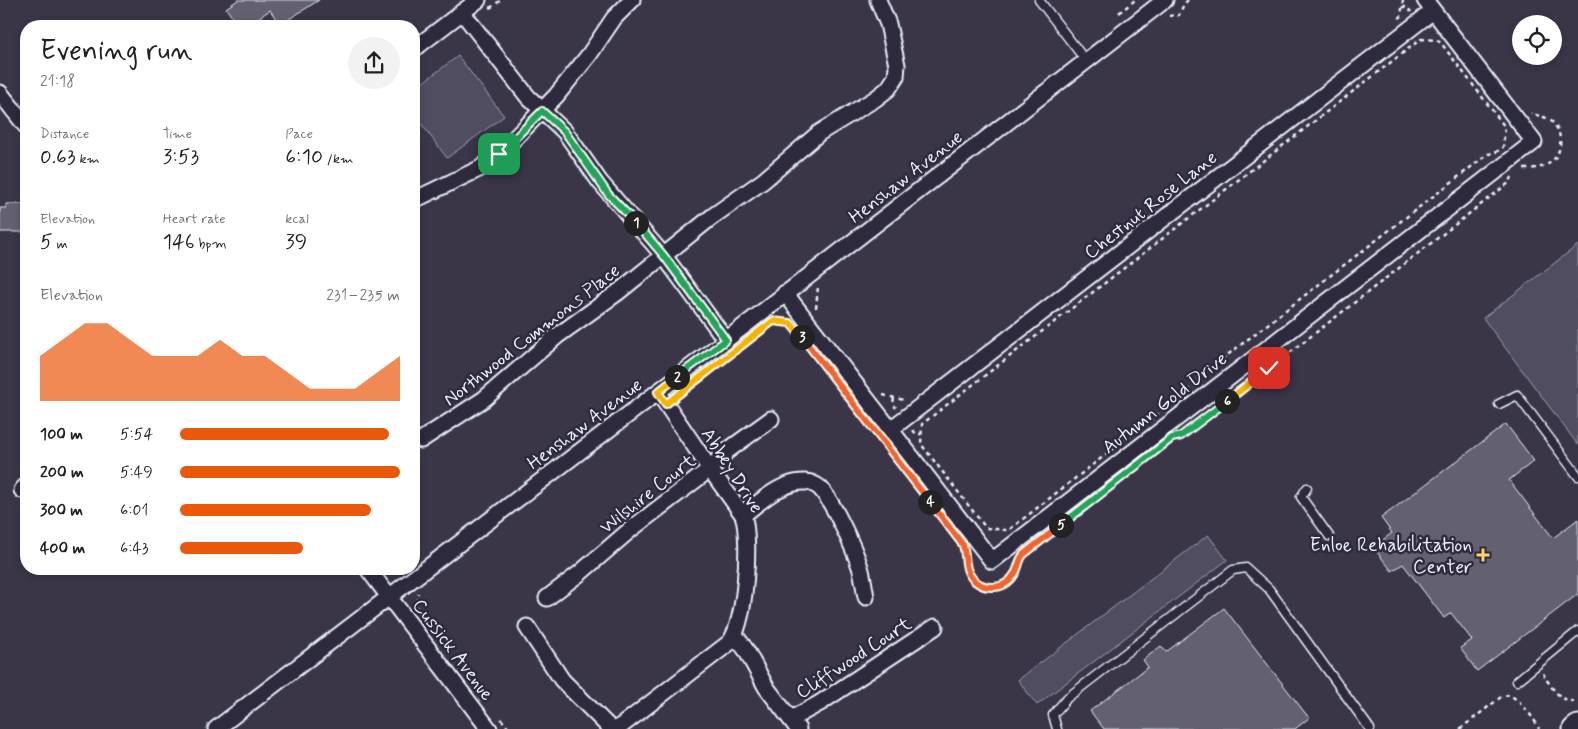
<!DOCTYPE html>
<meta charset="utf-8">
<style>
:root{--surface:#fff;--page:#f2f2f2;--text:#202124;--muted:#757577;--accent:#ea580c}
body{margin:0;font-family:Mynerve,sans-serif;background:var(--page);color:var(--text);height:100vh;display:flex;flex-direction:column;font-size:19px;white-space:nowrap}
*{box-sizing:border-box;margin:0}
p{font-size:16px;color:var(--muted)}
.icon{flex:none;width:28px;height:28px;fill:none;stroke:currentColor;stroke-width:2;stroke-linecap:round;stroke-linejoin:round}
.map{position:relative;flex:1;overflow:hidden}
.details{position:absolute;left:20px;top:20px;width:400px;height:555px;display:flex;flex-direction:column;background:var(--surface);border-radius:20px;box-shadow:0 2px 8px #0003}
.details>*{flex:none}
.fabs{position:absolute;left:1512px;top:15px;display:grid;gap:10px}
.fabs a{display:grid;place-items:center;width:50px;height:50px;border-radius:50%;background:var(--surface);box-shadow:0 2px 8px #0003;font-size:25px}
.pin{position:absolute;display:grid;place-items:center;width:42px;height:42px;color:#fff;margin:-21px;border-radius:10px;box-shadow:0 2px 8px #0006}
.km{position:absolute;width:25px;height:25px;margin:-12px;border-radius:50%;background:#222;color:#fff;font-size:14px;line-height:25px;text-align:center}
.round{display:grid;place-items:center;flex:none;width:52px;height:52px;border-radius:26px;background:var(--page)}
.summary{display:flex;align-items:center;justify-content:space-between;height:85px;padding:0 20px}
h1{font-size:28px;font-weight:600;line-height:38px}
.metrics{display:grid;grid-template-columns:repeat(3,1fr);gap:8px;height:85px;padding:5px 20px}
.metrics div{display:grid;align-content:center}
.metrics b{font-size:21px;font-weight:600}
.metrics small{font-size:14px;font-weight:400}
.metrics p{font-size:14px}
.chart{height:140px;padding:10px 20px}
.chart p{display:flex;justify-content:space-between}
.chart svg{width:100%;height:90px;margin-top:5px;fill:var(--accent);opacity:.7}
ul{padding:0 20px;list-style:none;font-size:16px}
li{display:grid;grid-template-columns:80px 60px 1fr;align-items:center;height:38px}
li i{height:12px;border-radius:6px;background:var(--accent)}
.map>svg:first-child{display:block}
</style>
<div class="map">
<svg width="1578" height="729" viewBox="0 0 1578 729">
<rect width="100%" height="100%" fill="#3a3648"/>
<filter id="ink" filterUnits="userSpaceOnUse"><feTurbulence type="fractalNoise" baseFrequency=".02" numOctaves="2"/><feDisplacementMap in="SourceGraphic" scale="10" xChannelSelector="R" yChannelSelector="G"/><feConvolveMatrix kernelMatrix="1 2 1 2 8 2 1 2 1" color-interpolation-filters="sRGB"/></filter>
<g filter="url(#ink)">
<!-- green -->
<g fill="#504e5f" stroke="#9ca0ac">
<path d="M 458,56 L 504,116 L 447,158 L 414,114 L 414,89 Z"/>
<path d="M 1578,245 L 1578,445 L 1483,318 Z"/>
<path d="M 1208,535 L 1227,560 L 1037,705 L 1018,680 Z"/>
</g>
<!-- building -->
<g fill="#636171" stroke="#e8f1f8">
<path d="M 238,0 L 319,0 L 280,25 L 270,10 L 246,26 L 238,26 L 226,8 Z"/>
<path d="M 6,204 L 26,204 L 26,232 L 0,232 L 0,208 L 6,208 Z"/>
<path d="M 1506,424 L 1534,461 L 1509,480 L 1553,538 L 1578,519 L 1578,594 L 1477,671 L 1460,648 L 1472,640 L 1451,613 L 1444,618 L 1403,564 L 1392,571 L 1373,547 L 1392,533 L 1381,518 Z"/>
<path d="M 1224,608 L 1309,718 L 1295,729 L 1104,729 L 1090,711 L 1148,667 L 1143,660 L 1161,646 L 1166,652 Z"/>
</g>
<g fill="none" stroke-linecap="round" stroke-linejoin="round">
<!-- service casing -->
<g stroke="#e8f1f8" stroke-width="11">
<g id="service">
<path d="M 1039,0 L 1086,61"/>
<path d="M 1499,404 L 1517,395 L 1578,476"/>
<path d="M 1307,488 L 1301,497 L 1329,536"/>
<path d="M 1517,681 L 1578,631"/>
<path d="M 1057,729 L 1053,715 L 1067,698 L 1233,570 L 1246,568 L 1269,589 L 1370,729"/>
</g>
</g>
<!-- minor casing -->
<g stroke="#e8f1f8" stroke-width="19">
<g id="minor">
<path d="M 462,12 L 528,97 L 565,132 L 600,182 L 664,256 L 726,340"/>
<path d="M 414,49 L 478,0"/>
<path d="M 0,93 L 26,126"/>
<path d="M 414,200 L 481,168 L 499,154 L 556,96 L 589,55 L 614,18 L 632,0"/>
<path d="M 785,293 L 992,561 L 1534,142 L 1425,0"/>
<path d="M 891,429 L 1433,11"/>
<path d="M 421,440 L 484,399 L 557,336 L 617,293 L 713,216 L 763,181 L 819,133 L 875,99 L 888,89 L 896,77 L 897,65 L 888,24 L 878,0"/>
<path d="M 22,490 L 26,486"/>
<path d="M 743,515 C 760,502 783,480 806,482 C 811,482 816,485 820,488 C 833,502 854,548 860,567 C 863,576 864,587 866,597"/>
<path d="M 368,569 L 489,729"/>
<path d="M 547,598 L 580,573 L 630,530 L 710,469 L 727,451 L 771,419"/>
<path d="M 527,627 L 562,680 L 611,729"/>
<path d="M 735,635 L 746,650 L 766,687 L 798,729"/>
<path d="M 791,719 L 820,703 L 935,627"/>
<path d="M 216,729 L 726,340 L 1165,0"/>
<path d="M 617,729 L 729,643 C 746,625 751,538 743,515 L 710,469 L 658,392"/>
</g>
</g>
<!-- secondary casing -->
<g stroke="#e8f1f8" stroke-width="25">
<path id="secondary" d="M 1574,729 L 1578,726"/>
</g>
<!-- path -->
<g stroke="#e8f1f8" stroke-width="2.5" stroke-dasharray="4 4" stroke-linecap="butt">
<path d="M 1402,7 L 1407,7 L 1411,12"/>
<path d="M 490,8 L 501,0"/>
<path d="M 1119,13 L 1135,0"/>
<path d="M 1169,16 L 1179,15 L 1184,4 L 1188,0"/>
<path d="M 1399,18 L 1401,17 L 1403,0"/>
<path d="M 1421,39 L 1437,40 L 1441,43 L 1505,127 L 1503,147 L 1495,153 L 1488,154 L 1199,377 L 1194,386 L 1010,529 L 1006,530 L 986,528 L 921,444 L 922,424 Z"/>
<path d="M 1524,169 C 1533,168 1540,169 1548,164 C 1564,155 1564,131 1550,120 C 1544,116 1537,116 1531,113"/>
<path d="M 816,308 L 818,286"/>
<path d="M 774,321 L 790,323"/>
<path d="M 883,395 L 904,400"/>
<path d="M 894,398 L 893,403 L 896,408"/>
<path d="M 913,430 L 916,434 L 921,434"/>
<path d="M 1175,438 L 1181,437 L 1510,182 L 1512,177"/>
<path d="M 965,552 C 966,558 965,565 968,571 C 976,589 1002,593 1014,576 C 1018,570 1018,563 1021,557"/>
<path d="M 397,569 L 402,569"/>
<path d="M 416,610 L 418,593"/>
<path d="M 1543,673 C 1550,686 1561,704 1578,701"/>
<path d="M 501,719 L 509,729"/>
<path d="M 1460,729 L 1501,697 L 1508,695 C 1518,697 1535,719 1539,729"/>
</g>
<!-- service -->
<use href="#service" stroke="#2f2a3d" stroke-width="8"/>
<!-- minor -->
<use href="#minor" stroke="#2f2a3d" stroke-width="15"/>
<!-- secondary -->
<use href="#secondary" stroke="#2f2a3d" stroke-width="21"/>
</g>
</g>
<g fill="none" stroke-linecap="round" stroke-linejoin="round" filter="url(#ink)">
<!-- split-1 casing -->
<g stroke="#fff" stroke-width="10">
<path id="split-1" d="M 499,154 L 542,111 L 565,132 L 608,194 L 636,223"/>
</g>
<!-- split-2 casing -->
<g stroke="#fff" stroke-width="10">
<path id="split-2" d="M 636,223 L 664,256 L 726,340 L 677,377"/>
</g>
<!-- split-3 casing -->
<g stroke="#fff" stroke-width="10">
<path id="split-3" d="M 677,377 L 658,392 L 666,404 L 773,321 L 790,323 L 802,337"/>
</g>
<!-- split-4 casing -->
<g stroke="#fff" stroke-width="10">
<path id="split-4" d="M 802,337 L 930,502"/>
</g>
<!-- split-5 casing -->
<g stroke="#fff" stroke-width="10">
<path id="split-5" d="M 930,502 L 963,545 C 965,552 965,557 966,564 C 968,579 980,588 994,587 C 1002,587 1010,582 1014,575 C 1019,569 1018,560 1024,554 L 1061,525"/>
</g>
<!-- split-6 casing -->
<g stroke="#fff" stroke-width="10">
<path id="split-6" d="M 1061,525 L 1172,438 L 1181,436 L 1227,401"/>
</g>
<!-- split-7 casing -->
<g stroke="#fff" stroke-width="10">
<path id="split-7" d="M 1227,401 L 1269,368"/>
</g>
<!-- split-1 -->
<use href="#split-1" stroke="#22a559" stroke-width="6"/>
<!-- split-2 -->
<use href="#split-2" stroke="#22a559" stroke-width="6"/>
<!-- split-3 -->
<use href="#split-3" stroke="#f5b400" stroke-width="6"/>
<!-- split-4 -->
<use href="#split-4" stroke="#f0652b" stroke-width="6"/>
<!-- split-5 -->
<use href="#split-5" stroke="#f0652b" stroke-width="6"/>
<!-- split-6 -->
<use href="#split-6" stroke="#22a559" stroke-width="6"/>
<!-- split-7 -->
<use href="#split-7" stroke="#f5b400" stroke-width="6"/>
</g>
<!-- markers -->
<path fill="#ffd166" stroke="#2f2a3d" stroke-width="2" d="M1480.5 547.5h5v5h5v5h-5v5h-5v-5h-5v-5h5z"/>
<g text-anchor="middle" stroke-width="5" stroke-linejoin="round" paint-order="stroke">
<!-- street labels -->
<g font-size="19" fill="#e8f1f8" stroke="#2f2a3d">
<text transform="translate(905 176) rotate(-38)" y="7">Henshaw Avenue</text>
<text transform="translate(1150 204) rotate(-38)" y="7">Chestnut Rose Lane</text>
<text transform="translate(531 334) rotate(-38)" y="7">Northwood Commons Place</text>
<text transform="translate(1164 402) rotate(-38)" y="7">Autumn Gold Drive</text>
<text transform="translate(584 423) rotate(-37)" y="7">Henshaw Avenue</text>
<text transform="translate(733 470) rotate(57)" y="7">Abbey Drive</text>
<text transform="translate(647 493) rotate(-38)" y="7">Wilshire Court</text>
<text transform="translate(454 649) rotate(53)" y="7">Cussick Avenue</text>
<text transform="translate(853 657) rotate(-33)" y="7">Cliffwood Court</text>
</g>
<!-- poi labels -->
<g font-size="19" fill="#e8f1f8" stroke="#2f2a3d" text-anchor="end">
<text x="1472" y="551">Enloe Rehabilitation<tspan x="1472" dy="22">Center</tspan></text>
</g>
</g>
</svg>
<div class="fabs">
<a><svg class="icon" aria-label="locate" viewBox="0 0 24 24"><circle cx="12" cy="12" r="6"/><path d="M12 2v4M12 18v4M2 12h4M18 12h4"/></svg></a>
</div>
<div class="pin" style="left:499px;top:154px;background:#1e9e55"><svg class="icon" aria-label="arrive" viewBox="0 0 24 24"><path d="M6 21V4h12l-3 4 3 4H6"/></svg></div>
<div class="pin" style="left:1269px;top:368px;background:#d93025"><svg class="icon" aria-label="check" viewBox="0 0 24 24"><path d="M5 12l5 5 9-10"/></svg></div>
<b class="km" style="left:636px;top:223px">1</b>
<b class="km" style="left:677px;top:377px">2</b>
<b class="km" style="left:802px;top:337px">3</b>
<b class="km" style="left:930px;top:502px">4</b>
<b class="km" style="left:1061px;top:525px">5</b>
<b class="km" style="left:1227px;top:401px">6</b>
<section class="details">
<div class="summary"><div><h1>Evening run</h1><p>21:18</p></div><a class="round"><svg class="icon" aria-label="share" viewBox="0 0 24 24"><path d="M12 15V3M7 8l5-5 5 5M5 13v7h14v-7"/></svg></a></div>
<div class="metrics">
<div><p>Distance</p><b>0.63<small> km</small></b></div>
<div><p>Time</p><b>3:53</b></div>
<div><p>Pace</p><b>6:10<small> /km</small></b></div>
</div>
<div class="metrics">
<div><p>Elevation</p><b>5<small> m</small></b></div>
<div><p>Heart rate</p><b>146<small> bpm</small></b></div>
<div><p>kcal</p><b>39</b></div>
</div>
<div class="chart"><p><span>Elevation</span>231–235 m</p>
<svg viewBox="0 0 160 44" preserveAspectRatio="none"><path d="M0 44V22L10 14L20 6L30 6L40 14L50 22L60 22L70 22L80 14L90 22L100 22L110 30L120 38L130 38L140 38L150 30L160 22V44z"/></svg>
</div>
<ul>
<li><b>100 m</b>5:54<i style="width:95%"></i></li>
<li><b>200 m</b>5:49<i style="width:100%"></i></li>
<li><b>300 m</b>6:01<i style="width:87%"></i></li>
<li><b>400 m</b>6:43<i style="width:56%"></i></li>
</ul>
</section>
</div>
